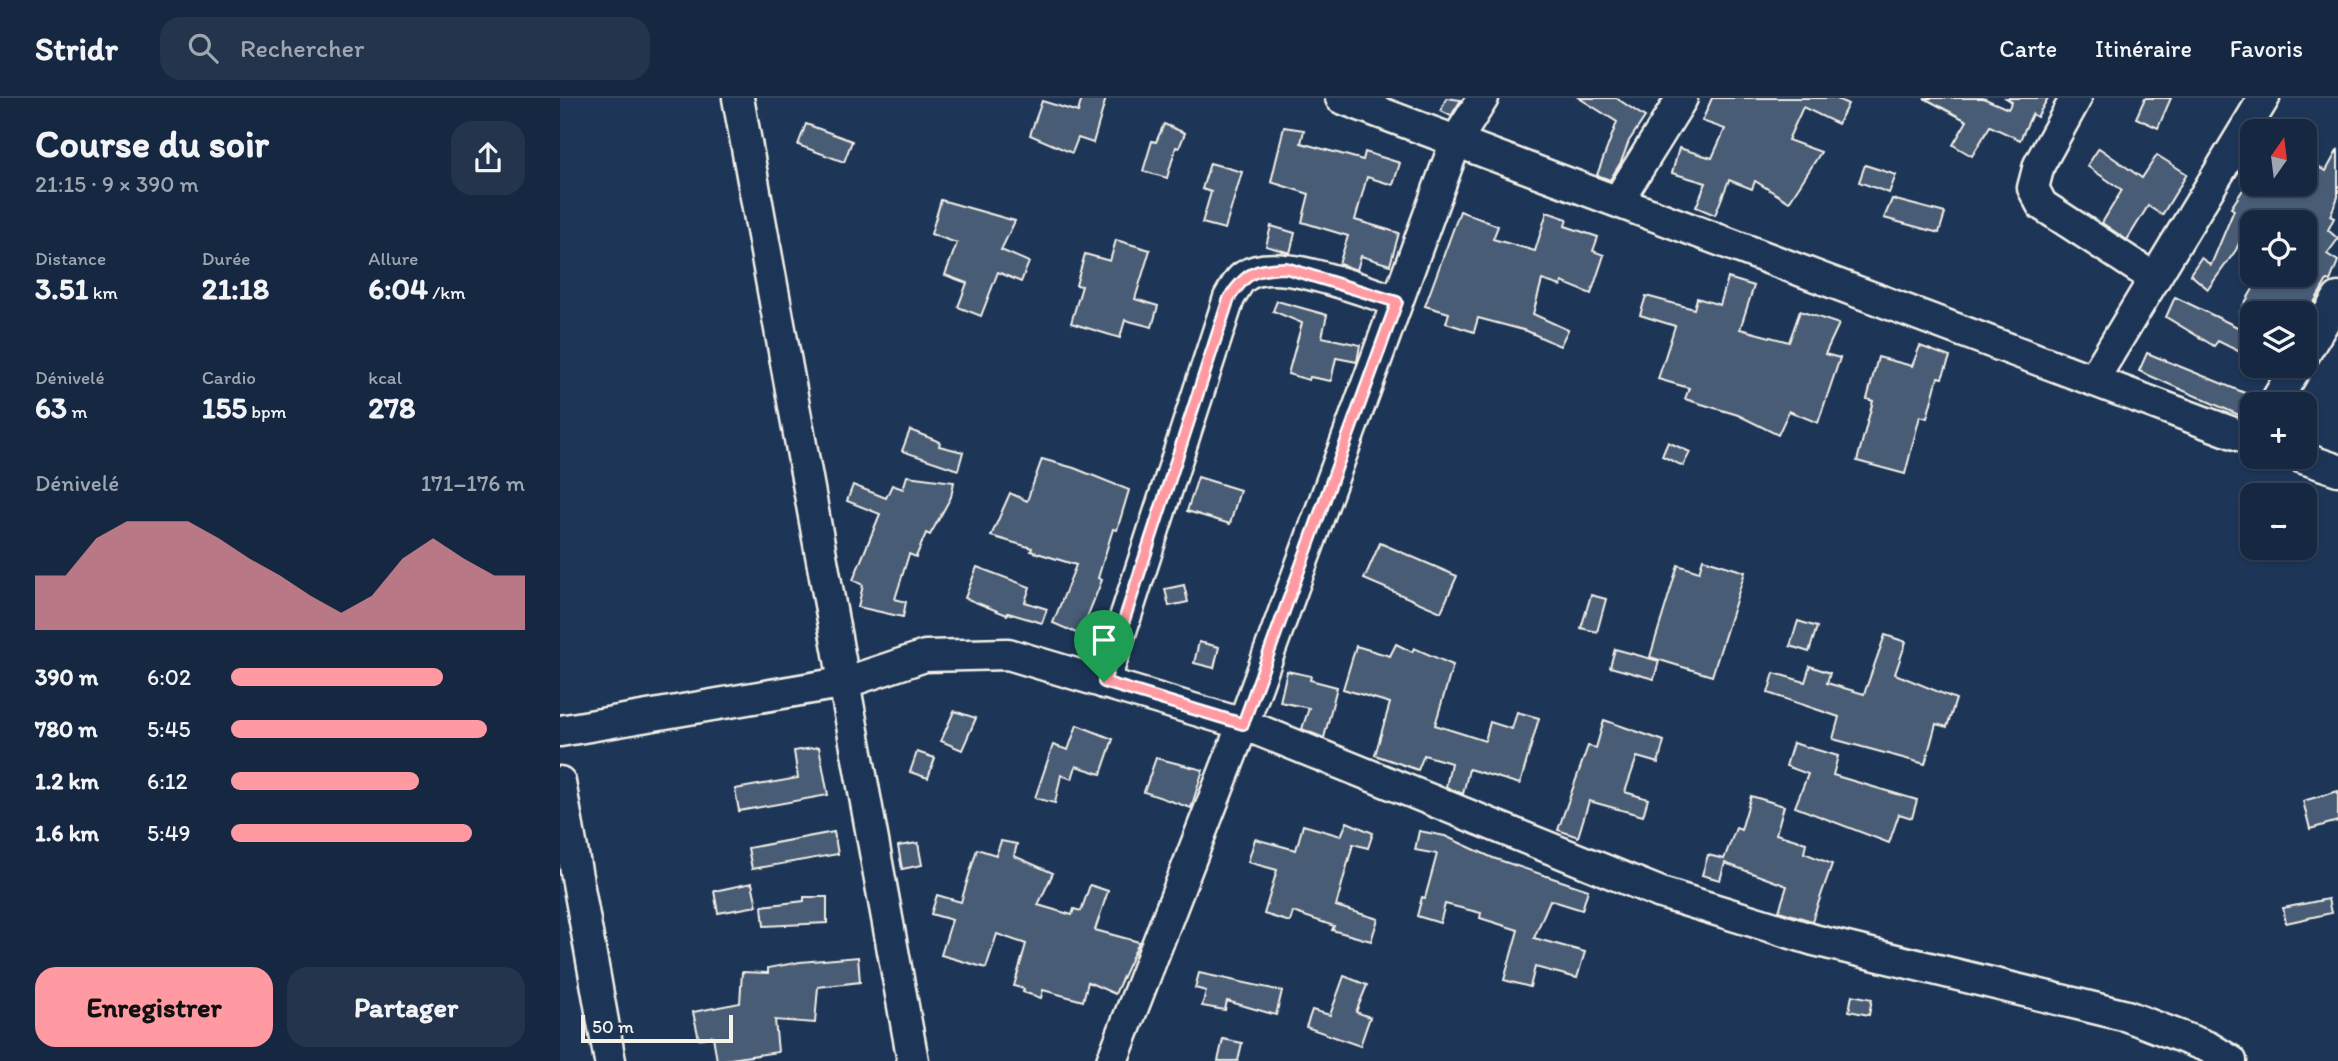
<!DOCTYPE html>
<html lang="fr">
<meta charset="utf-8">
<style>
:root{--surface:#162841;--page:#23344c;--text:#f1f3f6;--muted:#9ea6b1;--line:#35445a;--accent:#ff9aa2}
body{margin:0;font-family:Itim,sans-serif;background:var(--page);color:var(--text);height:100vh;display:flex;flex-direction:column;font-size:26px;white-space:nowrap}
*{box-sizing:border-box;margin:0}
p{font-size:23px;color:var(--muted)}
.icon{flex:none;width:38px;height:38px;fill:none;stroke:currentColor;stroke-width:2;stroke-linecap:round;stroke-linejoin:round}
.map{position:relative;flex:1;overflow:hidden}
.details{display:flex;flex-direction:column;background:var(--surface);width:560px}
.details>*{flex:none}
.needle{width:46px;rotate:14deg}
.tools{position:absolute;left:1680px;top:21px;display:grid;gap:14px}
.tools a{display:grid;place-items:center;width:77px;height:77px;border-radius:14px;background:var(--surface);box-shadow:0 2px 5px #0004,0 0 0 2px var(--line);font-size:35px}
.scale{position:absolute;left:21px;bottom:18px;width:152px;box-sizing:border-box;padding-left:7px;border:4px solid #f4f1e8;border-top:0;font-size:19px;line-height:24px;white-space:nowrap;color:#f4f1e8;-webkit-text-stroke:5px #1d3557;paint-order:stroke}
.pin{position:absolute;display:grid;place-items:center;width:60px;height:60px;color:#fff;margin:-72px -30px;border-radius:50% 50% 50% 0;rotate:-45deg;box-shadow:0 0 7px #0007}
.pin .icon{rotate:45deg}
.round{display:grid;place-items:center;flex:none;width:74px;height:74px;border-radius:21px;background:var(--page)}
.head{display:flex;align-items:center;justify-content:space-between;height:119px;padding:0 35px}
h1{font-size:38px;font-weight:800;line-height:52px}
.metrics{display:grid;grid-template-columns:repeat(3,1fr);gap:10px;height:119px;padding:7px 35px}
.metrics div{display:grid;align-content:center}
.metrics b{font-size:30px;font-weight:800}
.metrics small{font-size:19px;font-weight:400}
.metrics p{font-size:19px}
.chart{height:196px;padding:14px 35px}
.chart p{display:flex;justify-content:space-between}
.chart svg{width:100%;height:126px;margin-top:7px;fill:var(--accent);opacity:.7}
.button{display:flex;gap:14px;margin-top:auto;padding:14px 35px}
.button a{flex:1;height:80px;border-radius:21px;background:var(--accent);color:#111;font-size:28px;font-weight:800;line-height:80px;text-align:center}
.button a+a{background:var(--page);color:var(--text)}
ul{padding:0 35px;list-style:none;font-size:23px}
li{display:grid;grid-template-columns:112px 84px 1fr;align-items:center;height:52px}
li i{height:18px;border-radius:9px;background:var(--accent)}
header{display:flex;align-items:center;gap:42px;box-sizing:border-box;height:98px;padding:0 35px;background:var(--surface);border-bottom:2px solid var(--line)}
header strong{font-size:33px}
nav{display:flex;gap:38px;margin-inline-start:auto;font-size:24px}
.search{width:490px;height:63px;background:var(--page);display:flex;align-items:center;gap:18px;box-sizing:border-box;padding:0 24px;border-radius:21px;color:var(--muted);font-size:26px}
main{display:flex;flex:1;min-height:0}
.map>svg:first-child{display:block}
</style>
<header>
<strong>Stridr</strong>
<div class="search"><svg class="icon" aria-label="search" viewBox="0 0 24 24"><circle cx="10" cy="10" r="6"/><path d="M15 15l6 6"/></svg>Rechercher</div>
<nav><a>Carte</a><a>Itinéraire</a><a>Favoris</a></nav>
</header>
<main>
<section class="details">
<div class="head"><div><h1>Course du soir</h1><p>21:15 · 9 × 390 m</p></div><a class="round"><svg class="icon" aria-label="share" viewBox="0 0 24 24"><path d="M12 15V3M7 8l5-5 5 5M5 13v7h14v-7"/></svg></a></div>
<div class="metrics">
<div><p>Distance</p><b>3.51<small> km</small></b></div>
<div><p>Durée</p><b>21:18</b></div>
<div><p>Allure</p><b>6:04<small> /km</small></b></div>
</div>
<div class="metrics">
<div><p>Dénivelé</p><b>63<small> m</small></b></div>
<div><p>Cardio</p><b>155<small> bpm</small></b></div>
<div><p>kcal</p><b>278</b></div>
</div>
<div class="chart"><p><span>Dénivelé</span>171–176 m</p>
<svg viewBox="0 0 160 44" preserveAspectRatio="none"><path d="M0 44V25L10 25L20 12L30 6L40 6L50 6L60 12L70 19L80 25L90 32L100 38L110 32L120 19L130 12L140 19L150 25L160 25V44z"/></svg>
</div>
<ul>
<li><b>390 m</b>6:02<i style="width:72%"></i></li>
<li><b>780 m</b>5:45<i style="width:87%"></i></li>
<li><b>1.2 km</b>6:12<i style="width:64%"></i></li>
<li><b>1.6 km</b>5:49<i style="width:82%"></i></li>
</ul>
<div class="button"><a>Enregistrer</a><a>Partager</a></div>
</section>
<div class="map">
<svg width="1778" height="963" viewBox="0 0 1778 963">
<rect width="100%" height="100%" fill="#1d3557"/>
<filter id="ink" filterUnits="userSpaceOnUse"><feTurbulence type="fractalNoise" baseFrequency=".0143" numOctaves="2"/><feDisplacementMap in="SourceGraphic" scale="14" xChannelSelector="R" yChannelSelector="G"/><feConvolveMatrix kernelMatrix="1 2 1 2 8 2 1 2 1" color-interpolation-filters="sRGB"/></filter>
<g filter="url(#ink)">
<!-- building -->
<g fill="#485b74" stroke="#f4f1e8" stroke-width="2">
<path d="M 522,0 L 546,0 L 533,45 L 518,40 L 512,55 L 470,37 L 482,3 L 518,14 Z"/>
<path d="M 886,0 L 901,2 L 891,18 L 881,13 Z"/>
<path d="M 1019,0 L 1056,0 L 1085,19 L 1069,43 L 1061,64 L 1050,82 L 1037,77 L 1057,24 Z"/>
<path d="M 1152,0 L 1275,0 L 1288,6 L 1278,26 L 1243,9 L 1228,42 L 1261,54 L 1229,104 L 1195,83 L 1192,91 L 1169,82 L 1155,117 L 1136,109 L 1146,85 L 1112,75 L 1119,50 L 1152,60 L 1165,31 L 1142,23 Z"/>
<path d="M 1364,0 L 1423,0 L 1448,11 L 1452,4 L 1446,0 L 1488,0 L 1477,19 L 1472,16 L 1460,42 L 1430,28 L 1412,58 L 1393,47 L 1407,23 Z"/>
<path d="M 1585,0 L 1611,0 L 1598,30 L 1576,20 Z"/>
<path d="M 246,26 L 292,43 L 284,64 L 238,47 Z"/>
<path d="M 604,26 L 625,35 L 619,50 L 616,49 L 607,80 L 583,73 L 592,43 L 596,44 Z"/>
<path d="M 724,29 L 744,32 L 741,45 L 803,62 L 805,54 L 840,65 L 833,87 L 807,79 L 795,122 L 839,135 L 830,167 L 801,158 L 797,172 L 779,166 L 788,138 L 742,124 L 749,96 L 711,84 Z"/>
<path d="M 1539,50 L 1582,80 L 1597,57 L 1627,76 L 1602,117 L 1588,108 L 1567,142 L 1542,125 L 1562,92 L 1527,68 Z"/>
<path d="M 1778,51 L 1778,99 L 1770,118 L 1774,120 L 1768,132 L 1778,141 L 1767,156 L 1778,163 L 1770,183 L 1767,182 L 1748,215 L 1679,215 L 1701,177 L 1745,177 L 1745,124 L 1692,124 L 1692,138 L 1684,134 L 1676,152 L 1648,191 L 1630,176 L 1641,160 L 1651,167 L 1674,112 L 1671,110 L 1690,81 L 1692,86 L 1745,86 L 1745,63 L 1766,73 Z"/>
<path d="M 650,65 L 682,74 L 665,131 L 642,125 L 651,94 L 642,91 Z"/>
<path d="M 1305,67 L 1336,77 L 1329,95 L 1299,84 Z"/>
<path d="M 1332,101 L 1385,115 L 1379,135 L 1324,120 Z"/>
<path d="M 381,102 L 455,123 L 441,152 L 469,164 L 461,184 L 438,174 L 421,218 L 398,209 L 407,185 L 385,177 L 397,145 L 371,136 Z"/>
<path d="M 900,113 L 938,128 L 933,141 L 975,153 L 987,114 L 1007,121 L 1005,128 L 1038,139 L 1033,153 L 1044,157 L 1031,196 L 1002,184 L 1001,188 L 982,182 L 973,216 L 1008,232 L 1000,248 L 967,233 L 918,220 L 914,234 L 886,225 L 889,215 L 865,208 Z"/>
<path d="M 711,128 L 735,135 L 730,155 L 706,148 Z"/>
<path d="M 556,142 L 590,152 L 575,201 L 598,208 L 592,229 L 565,222 L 560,240 L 511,225 L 522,188 L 516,187 L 525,156 L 550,163 Z"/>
<path d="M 1168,180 L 1194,188 L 1180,231 L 1229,244 L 1240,213 L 1279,226 L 1265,256 L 1280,260 L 1258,325 L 1229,313 L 1218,337 L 1178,317 L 1125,301 L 1129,290 L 1098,281 L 1115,228 L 1080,217 L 1086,198 L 1134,211 L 1137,200 L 1160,207 Z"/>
<path d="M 1615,199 L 1692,236 L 1682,255 L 1658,243 L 1654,248 L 1606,219 Z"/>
<path d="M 717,203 L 767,217 L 762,239 L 800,247 L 797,264 L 776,260 L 771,283 L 750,279 L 749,282 L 728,276 L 742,225 L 713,213 Z"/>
<path d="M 1360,248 L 1390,259 L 1382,280 L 1378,279 L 1367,320 L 1360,318 L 1345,376 L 1297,363 L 1313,303 L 1307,301 L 1318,259 L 1352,268 Z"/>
<path d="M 1587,255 L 1690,297 L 1681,318 L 1579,273 Z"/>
<path d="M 350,332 L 380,344 L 379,348 L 403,354 L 398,372 L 342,353 Z"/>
<path d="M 1108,344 L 1130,354 L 1123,368 L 1102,358 Z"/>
<path d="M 482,361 L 514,370 L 569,392 L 557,432 L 553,431 L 538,480 L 542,482 L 526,522 L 529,523 L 523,538 L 493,525 L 516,467 L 471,453 L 472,450 L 431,438 L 450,395 L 467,403 Z"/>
<path d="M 347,378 L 394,384 L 391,399 L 370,437 L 366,435 L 356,459 L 349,456 L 335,501 L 346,504 L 343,519 L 298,509 L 303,487 L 293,482 L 320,416 L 287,403 L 293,387 L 326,400 L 332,387 L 343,391 Z"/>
<path d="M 638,379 L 680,392 L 670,426 L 627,413 Z"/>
<path d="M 820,445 L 897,478 L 881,514 L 804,481 Z"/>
<path d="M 1143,461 L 1185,474 L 1152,578 L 1090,559 L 1118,467 L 1139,474 Z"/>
<path d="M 417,469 L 470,489 L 465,504 L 487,511 L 482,525 L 448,515 L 447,517 L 405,500 Z"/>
<path d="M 624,487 L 628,504 L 609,508 L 605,491 Z"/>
<path d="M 1031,497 L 1046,501 L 1037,534 L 1021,530 Z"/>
<path d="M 1238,523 L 1257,529 L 1249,554 L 1230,548 Z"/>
<path d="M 1325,537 L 1346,544 L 1335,576 L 1396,601 L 1387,629 L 1376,626 L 1365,666 L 1273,641 L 1279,619 L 1208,595 L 1214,575 L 1245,584 L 1250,568 L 1270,575 L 1267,585 L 1304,596 Z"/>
<path d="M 639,544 L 659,549 L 654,570 L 634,565 Z"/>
<path d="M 836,546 L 852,554 L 854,550 L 893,567 L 875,627 L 925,643 L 930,624 L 952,631 L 957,614 L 979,620 L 960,686 L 909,671 L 903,696 L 886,689 L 891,665 L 864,657 L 858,672 L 815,657 L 830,605 L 783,591 L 796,548 L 830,558 Z"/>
<path d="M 1055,551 L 1099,563 L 1094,581 L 1050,569 Z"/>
<path d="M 727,573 L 751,578 L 750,582 L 777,589 L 764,640 L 742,631 L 749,610 L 720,604 Z"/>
<path d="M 394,613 L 416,620 L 402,652 L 381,643 Z"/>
<path d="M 1044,622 L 1104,643 L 1098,665 L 1077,659 L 1065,694 L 1088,701 L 1083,718 L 1029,703 L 1018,739 L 998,732 L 1028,648 L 1036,650 Z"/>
<path d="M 517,627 L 553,641 L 541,676 L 516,668 L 512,681 L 501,677 L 495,705 L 475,700 L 493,647 L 508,652 Z"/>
<path d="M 1233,645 L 1278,658 L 1273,677 L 1357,702 L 1352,720 L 1339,716 L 1329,745 L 1235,709 L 1248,676 L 1226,668 Z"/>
<path d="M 259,649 L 268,697 L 179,713 L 175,691 L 238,680 L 234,653 Z"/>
<path d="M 357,654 L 375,660 L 368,680 L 350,674 Z"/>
<path d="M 596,660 L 643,672 L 631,710 L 584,694 Z"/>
<path d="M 1778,693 L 1778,723 L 1750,731 L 1743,703 Z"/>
<path d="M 1191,698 L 1224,708 L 1216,736 L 1246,745 L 1244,755 L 1272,766 L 1252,823 L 1219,813 L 1227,788 L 1165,765 L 1160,782 L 1142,777 L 1148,757 L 1164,761 L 1176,730 L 1181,732 Z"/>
<path d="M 787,724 L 813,735 L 808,750 L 793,746 L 776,808 L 818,821 L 811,843 L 772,832 L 774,828 L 733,814 L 730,824 L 704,816 L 717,772 L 688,764 L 695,741 L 736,752 L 743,727 L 781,738 Z"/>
<path d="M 859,733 L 885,738 L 933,760 L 1028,792 L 1022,812 L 990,802 L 974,840 L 1025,854 L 1017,880 L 975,869 L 970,889 L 944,882 L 958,832 L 920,820 L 921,815 L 885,806 L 880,825 L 857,818 L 862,799 L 865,800 L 877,756 L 855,752 Z"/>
<path d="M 274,734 L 278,756 L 192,771 L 188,750 Z"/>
<path d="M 441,743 L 457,746 L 454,758 L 493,775 L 478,807 L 512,817 L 514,811 L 521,813 L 530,787 L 548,793 L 535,832 L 579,844 L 555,896 L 528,884 L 523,903 L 483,892 L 481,900 L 463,894 L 464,891 L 454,888 L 466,846 L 437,836 L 426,870 L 381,857 L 392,822 L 371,816 L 377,797 L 401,804 L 417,751 L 436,757 Z"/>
<path d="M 358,745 L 362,767 L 342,771 L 338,748 Z"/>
<path d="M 192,785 L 197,808 L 158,815 L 154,793 Z"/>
<path d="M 244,799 L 267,799 L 267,825 L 204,828 L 202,808 L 244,803 Z"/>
<path d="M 1768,801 L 1771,815 L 1726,825 L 1723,810 Z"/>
<path d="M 298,859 L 300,884 L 258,889 L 255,925 L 215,922 L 218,954 L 157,963 L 153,938 L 139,941 L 133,914 L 180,905 L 182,874 L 208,875 L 208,870 L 240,864 Z"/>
<path d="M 639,875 L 722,893 L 716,917 L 667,903 L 665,912 L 642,908 L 646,893 L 635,890 Z"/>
<path d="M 784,878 L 807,887 L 796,914 L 810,919 L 800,948 L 746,929 L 752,912 L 770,917 Z"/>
<path d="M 1292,897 L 1312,901 L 1309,917 L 1289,913 Z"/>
<path d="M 663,941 L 682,945 L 678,963 L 658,963 Z"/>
</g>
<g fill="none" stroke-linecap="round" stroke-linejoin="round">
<!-- minor casing -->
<g stroke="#f4f1e8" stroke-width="35">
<g id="minor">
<path d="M 178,0 L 353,963"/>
<path d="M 781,0 L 1692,342"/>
<path d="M 1516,0 L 1479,67 L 1473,90 L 1482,107 L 1594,180"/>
<path d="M 1058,103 L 1122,0"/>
<path d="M 1745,255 L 1778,200"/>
<path d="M 1533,282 L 1704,0"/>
<path d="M 1714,306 L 1737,268"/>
<path d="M 1740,359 L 1778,372"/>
<path d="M 544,585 L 669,200 C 673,194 678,182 685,178 C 716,156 802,193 837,203"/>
<path d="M 0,633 L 287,584 L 365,558 L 448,556 L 683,626 L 1101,795 L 1254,842 L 1567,918 L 1648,949 L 1671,963"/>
<path d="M 0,684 L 50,963"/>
<path d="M 552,963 L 683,626 L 896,43 L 923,0"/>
</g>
</g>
<!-- minor -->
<use href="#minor" stroke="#1d3557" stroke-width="30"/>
</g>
</g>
<g fill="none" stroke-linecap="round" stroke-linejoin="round" filter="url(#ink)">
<!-- route casing -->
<g stroke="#fff" stroke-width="14">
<path id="route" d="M 726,170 L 837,204 L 683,626 L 544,584 L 669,200 C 687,174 694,171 726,170 Z"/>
</g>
<!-- route -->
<use href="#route" stroke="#ff9aa2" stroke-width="9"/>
</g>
</svg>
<div class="tools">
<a><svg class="needle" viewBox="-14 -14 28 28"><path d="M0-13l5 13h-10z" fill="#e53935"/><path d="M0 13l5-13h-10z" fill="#9ea6b1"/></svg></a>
<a><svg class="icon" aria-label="locate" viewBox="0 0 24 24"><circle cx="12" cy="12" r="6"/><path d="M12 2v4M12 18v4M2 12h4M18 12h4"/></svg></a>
<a><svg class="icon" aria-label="layers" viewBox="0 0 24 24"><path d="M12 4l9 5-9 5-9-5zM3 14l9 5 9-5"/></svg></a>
<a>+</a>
<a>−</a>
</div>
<div class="scale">50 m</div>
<div class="pin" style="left:544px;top:584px;background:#1e9e55"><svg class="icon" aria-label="arrive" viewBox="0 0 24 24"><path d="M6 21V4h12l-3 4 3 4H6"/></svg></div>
</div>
</main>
